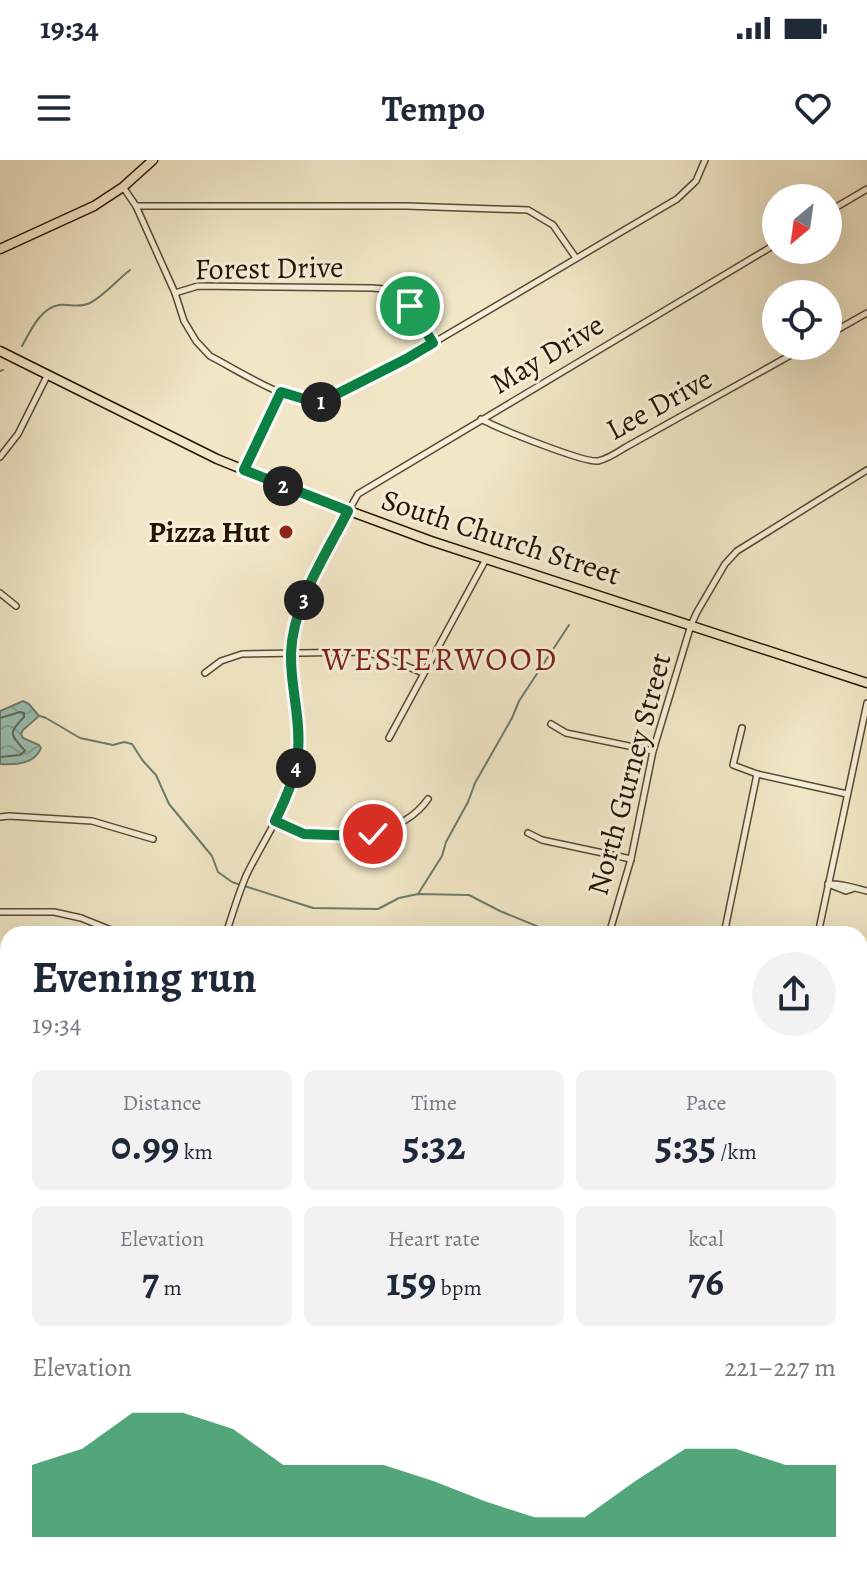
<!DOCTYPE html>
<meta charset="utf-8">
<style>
:root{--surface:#fff;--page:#f2f2f3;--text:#1f2937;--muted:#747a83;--accent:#0b8043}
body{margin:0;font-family:Alegreya,serif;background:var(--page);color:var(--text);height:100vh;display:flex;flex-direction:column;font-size:30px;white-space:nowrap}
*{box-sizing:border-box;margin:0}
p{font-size:26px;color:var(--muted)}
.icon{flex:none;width:44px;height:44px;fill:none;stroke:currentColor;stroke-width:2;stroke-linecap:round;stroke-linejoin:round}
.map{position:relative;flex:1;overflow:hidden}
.panel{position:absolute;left:0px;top:766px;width:868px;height:648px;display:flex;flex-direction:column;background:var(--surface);border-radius:24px 24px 0 0;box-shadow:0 8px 32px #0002}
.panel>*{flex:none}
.needle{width:52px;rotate:209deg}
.buttons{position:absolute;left:762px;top:24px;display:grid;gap:16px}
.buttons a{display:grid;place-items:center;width:80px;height:80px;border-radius:50%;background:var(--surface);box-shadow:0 8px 32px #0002;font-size:40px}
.pin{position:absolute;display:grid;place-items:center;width:68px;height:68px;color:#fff;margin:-34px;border:4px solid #fff;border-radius:50%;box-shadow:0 2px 8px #0007}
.km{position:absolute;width:40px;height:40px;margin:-20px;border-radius:50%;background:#222;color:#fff;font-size:22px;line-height:40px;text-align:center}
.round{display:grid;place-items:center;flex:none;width:84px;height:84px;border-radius:42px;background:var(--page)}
.headline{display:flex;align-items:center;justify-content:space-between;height:136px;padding:0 32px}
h1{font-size:44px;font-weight:700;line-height:60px}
.figures{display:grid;grid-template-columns:repeat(3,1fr);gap:12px;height:136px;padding:8px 32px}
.figures div{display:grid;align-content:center;border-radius:12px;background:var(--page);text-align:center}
.figures b{font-size:40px;font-weight:700}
.figures small{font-size:22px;font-weight:400}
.figures p{font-size:22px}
.chart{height:224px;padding:16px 32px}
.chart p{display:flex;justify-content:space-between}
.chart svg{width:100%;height:144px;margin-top:8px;fill:var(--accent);opacity:.7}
.status{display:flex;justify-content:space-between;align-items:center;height:56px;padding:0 40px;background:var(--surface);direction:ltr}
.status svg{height:22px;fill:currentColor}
header{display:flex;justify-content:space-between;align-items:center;height:104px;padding:0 32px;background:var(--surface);font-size:36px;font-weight:700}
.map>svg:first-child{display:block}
</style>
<div class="status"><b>19:34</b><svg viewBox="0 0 49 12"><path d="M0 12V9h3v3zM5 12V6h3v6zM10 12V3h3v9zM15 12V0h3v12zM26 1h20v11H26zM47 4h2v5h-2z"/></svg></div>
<header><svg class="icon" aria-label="menu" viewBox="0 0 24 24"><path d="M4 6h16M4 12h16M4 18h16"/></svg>Tempo<svg class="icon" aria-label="heart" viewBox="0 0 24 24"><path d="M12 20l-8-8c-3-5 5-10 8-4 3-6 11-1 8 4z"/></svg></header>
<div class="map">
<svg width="867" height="1414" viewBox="0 0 867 1414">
<defs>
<pattern id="water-waves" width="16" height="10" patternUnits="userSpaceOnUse" patternTransform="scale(2)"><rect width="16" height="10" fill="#9bc0b5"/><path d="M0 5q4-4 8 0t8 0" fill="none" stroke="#85a49a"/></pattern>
</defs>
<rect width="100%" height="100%" fill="#f1e6c6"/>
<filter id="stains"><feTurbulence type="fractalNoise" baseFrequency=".0025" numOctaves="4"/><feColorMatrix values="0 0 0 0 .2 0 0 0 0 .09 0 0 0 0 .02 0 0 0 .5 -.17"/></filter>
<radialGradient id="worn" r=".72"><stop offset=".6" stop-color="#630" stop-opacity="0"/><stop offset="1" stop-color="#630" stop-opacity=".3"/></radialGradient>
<!-- water -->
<path fill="url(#water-waves)" stroke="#6c7c6d" stroke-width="2" d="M 23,541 L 29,544 L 39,556 L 23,570 L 21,574 L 23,578 L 39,585 L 41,588 C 35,604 16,605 0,604 L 0,551 Z"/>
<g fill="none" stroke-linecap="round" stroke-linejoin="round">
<!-- shore -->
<path stroke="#606a5b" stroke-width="2" d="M 0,558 L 20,552 L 24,553 L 24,557 C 6,575 12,575 25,591 L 20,595 L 0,597"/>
<!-- stream -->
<g stroke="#6c7c6d" stroke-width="2">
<path d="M 22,186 C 30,172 40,148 59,145 C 70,144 80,148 90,143 C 105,135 117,120 130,110"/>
<path d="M 0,211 L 3,210"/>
<path d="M 40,556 L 46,558 L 80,578 L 113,585 L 124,582 L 132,584 L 143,601 L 156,615 L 169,644 L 212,696 L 218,712 L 232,722 L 313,748 L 378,749 L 399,738 L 418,734 L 469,735 L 500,751 L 556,774"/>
<path d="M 418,734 L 442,696 L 446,682 L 468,642 L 475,623 L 512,558 L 519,541 L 569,465"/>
<path d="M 0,1389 L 8,1385"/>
</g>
<!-- minor casing -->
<g stroke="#584932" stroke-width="8">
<g id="minor">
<path d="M 123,27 L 136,46 L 175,133 L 184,161 L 196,181 L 210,196 C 241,212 285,242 321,242 L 406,199 L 677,39 L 696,21 L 705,0"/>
<path d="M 136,46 L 406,46 L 528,50 L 553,65 L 576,98"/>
<path d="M 828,52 L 867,29"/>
<path d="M 175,133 L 198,126 L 373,128 C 381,129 391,129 399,133 C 409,140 425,171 433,183"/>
<path d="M 828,175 L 867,153"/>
<path d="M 481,259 C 497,268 584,303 598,301 C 608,299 618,292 626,287 L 807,186"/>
<path d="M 0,297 L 18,274 L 47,216"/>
<path d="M 244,310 L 281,232"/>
<path d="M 0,433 L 16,446"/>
<path d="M 205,513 L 221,501 L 242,494 L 361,492 L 382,496 L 423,513"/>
<path d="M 551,564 L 566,573 L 653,591"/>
<path d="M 742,568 L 733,605 L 757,614 L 847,634"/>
<path d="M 389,578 L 486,399"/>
<path d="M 0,657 L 9,656 L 92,661 L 153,679"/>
<path d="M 275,661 C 285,666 294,672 305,674 C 346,682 403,675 428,639"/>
<path d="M 528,673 L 542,680 L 631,699"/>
<path d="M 828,724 C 843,723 853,728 867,731"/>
<path d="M 828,724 L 846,731 L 852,729"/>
<path d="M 0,752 L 54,752 L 81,758 L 121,774"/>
<path d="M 226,774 C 232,755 238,735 246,716 C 263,680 289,646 296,606 C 303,567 289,529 292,490 C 296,439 333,379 358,334 L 776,84"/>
<path d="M 609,774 L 631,699 L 653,591 L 691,465 L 697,452 L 725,404 L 737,391 L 867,310"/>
<path d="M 724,774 L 757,614"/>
<path d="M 818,774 L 867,543"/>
<path d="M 0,872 L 8,878"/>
<path d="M 860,935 L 867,941"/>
<path d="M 860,1067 L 867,1060"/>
<path d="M 0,1132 L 8,1132"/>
<path d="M 860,1241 L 867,1243"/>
<path d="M 0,1293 L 8,1290"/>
<path d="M 0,1337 L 8,1357"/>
<path d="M 153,1406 L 167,1414"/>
<path d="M 337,1414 L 340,1406"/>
<path d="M 443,1414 L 447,1406"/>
</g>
</g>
<!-- tertiary casing -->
<g stroke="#584932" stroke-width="9">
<g id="tertiary">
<path d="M 0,1022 L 8,1022"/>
<path d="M 860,1274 L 867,1265"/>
<path d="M 743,1406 L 777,1414"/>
<path d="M 625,1414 L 627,1406"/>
<path d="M 806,1414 L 807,1406"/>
<path d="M 855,1414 L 867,1413"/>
</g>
</g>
<!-- primary casing -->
<g stroke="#251501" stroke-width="11">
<g id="primary">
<path d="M 0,89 L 94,46 L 123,27 L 153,0"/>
<path d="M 0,191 L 217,299 L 306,335 L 431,381 L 867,523"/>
</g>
</g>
<!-- minor -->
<use href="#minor" stroke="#f6efda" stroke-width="5"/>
<!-- tertiary -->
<use href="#tertiary" stroke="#f6efda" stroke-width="6"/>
<!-- primary -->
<use href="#primary" stroke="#f1e6c6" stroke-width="8"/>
</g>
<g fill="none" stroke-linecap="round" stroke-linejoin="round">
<!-- route casing -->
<g stroke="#fff" stroke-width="16">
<path id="route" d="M 373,674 L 358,676 L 304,674 L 275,661 C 286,638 296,616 298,591 C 301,558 290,526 291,493 C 293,442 326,395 348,351 L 244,310 L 281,232 L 314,242 L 321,242 L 406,199 L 433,183 L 410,146"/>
</g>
<!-- route -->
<use href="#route" stroke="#0b8043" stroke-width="10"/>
</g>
<!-- markers -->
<circle fill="#8f2418" stroke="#f6efda" stroke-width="3" cx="286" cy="372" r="8"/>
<g text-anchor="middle" stroke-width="6" stroke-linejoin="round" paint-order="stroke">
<!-- street labels -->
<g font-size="30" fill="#251501" stroke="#f6efda">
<text transform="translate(269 108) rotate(-1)" y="10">Forest Drive</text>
<text transform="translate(547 194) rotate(-31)" y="10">May Drive</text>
<text transform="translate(659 244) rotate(-29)" y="10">Lee Drive</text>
<text transform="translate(501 377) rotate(18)" y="10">South Church Street</text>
<text transform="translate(629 614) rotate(-75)" y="10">North Gurney Street</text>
</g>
<!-- poi labels -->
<g font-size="30" font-weight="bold" fill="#251501" stroke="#f6efda" text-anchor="end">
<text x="270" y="382">Pizza Hut</text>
</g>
<!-- neighbourhood labels -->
<g font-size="32" letter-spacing="2" fill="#7a1f14" stroke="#f6efda">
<text x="440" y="510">WESTERWOOD</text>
</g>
</g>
<rect width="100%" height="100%" filter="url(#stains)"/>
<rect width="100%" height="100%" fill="url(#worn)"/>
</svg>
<div class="buttons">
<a><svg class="needle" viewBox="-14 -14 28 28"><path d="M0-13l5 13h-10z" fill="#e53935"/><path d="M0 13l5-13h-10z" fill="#747a83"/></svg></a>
<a><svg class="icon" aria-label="locate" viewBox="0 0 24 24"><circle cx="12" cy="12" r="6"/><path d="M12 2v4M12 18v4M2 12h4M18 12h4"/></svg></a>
</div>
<div class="pin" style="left:410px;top:146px;background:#1e9e55"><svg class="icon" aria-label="arrive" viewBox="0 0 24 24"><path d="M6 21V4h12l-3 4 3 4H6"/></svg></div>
<div class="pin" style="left:373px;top:674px;background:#d93025"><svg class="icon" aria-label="check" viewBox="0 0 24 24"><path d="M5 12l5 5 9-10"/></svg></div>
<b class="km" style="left:321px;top:242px">1</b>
<b class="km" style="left:283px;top:326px">2</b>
<b class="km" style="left:304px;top:440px">3</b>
<b class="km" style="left:296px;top:608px">4</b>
<section class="panel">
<div class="headline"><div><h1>Evening run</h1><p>19:34</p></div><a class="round"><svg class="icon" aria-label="share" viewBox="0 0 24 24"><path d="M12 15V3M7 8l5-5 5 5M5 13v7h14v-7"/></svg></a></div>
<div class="figures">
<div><p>Distance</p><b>0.99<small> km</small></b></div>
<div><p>Time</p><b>5:32</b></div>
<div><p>Pace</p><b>5:35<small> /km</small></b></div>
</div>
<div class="figures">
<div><p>Elevation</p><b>7<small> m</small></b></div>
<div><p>Heart rate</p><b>159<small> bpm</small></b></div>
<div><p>kcal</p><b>76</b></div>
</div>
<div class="chart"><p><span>Elevation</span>221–227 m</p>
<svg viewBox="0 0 160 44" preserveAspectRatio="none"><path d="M0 44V22L10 17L20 6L30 6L40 11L50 22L60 22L70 22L80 27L90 33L100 38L110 38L120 27L130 17L140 17L150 22L160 22V44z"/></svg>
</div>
</section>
</div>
